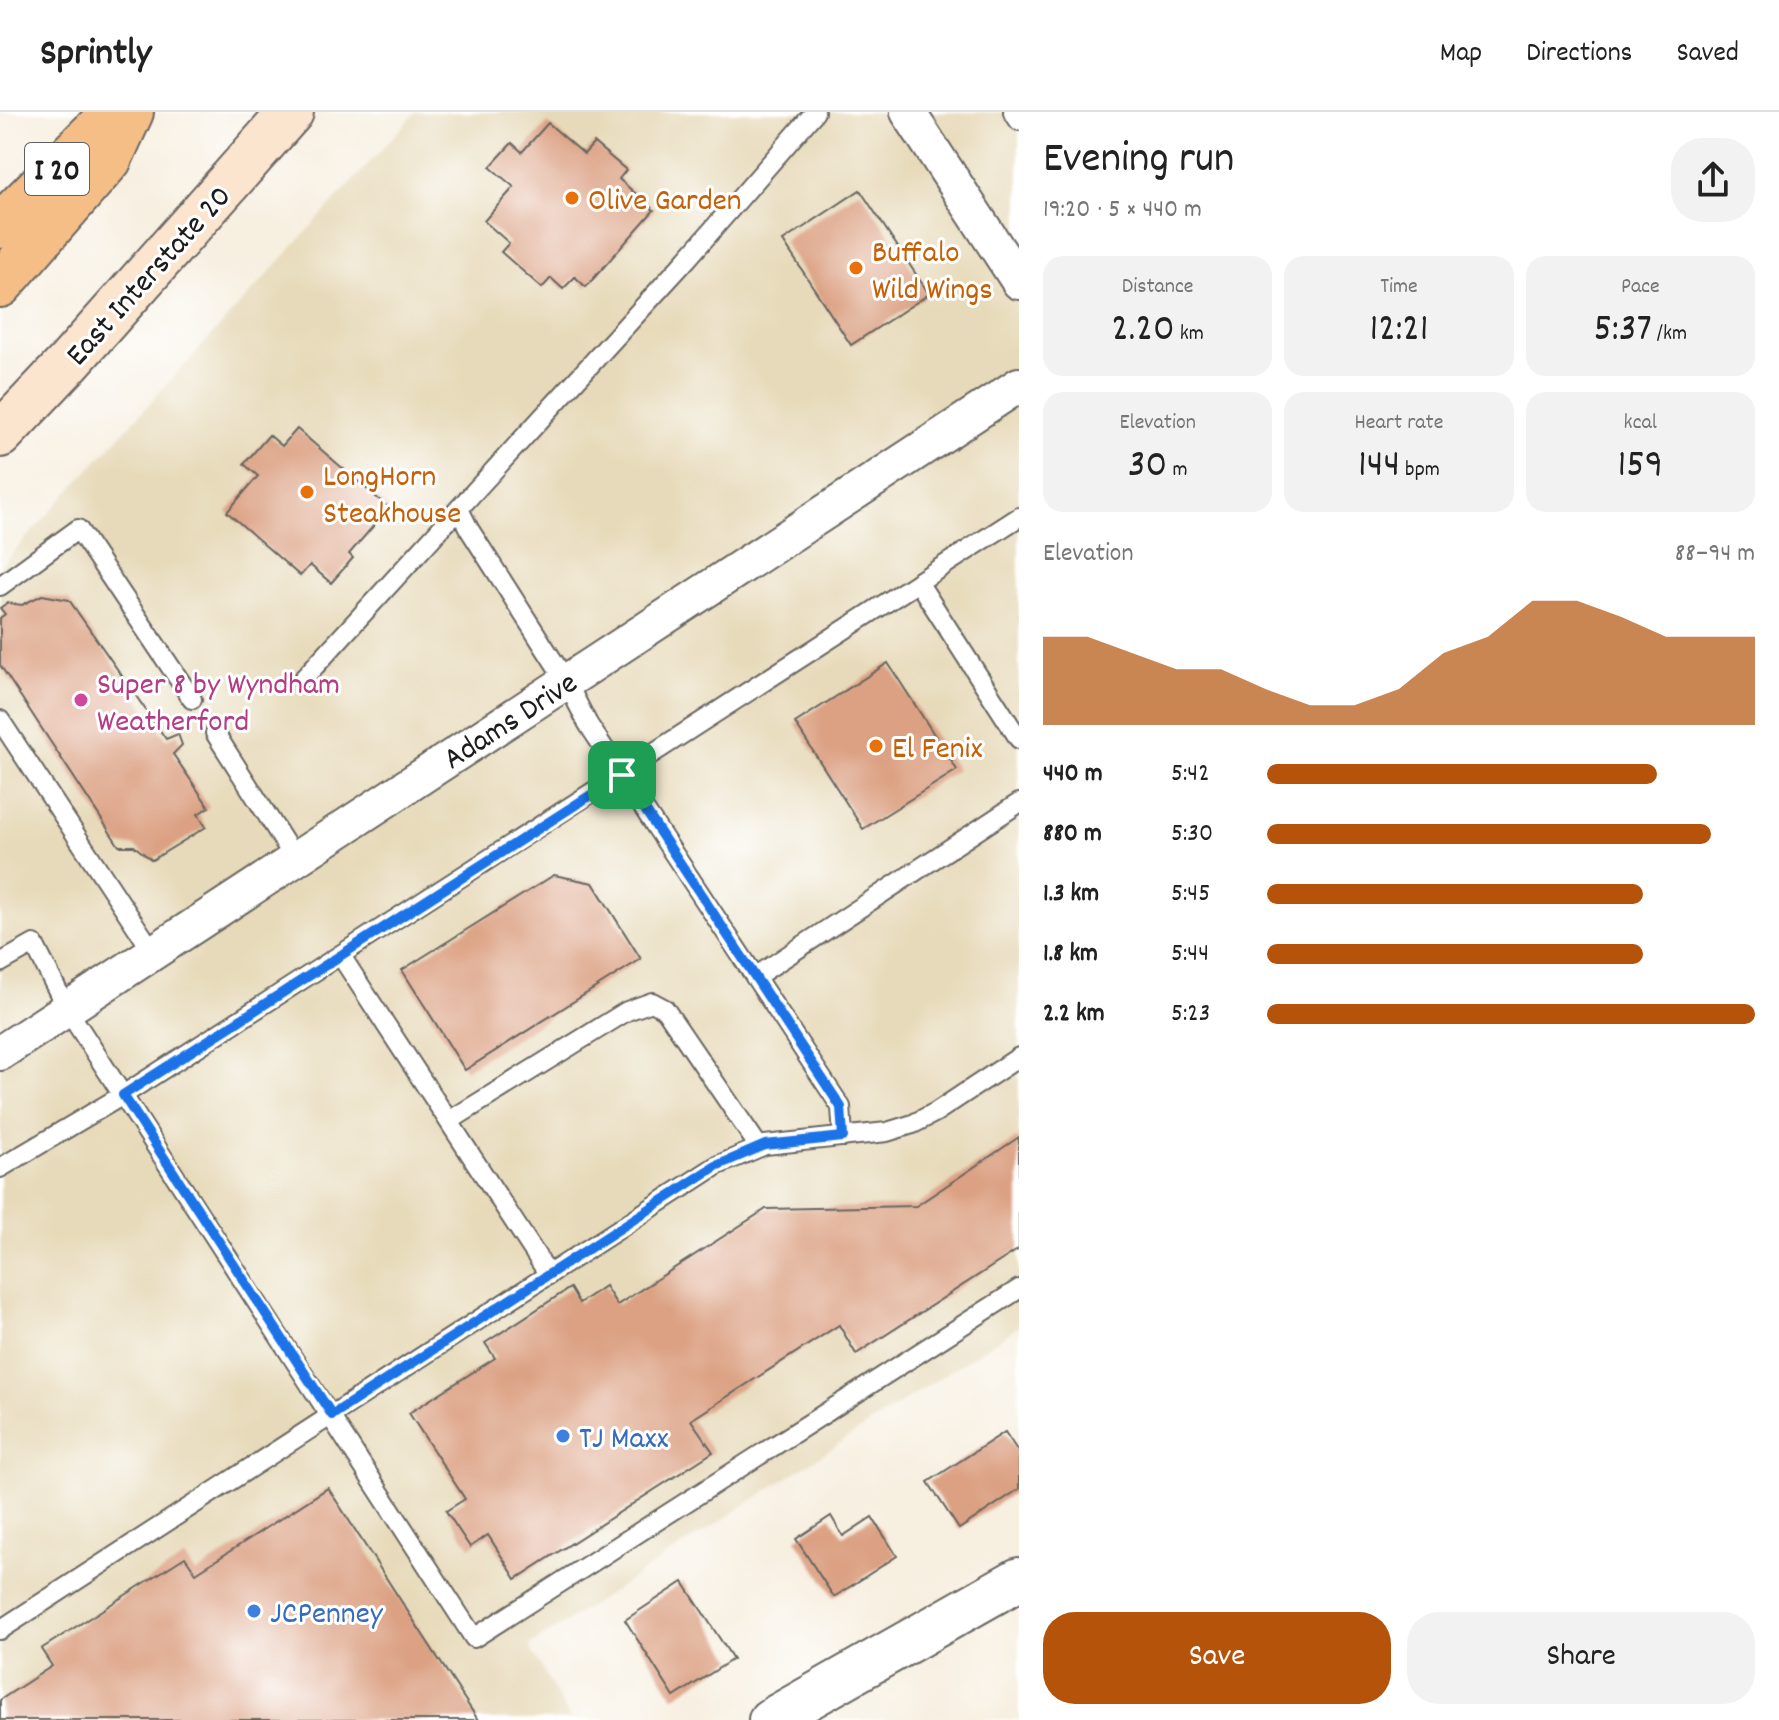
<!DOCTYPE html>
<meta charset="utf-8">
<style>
:root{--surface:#fff;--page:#f2f2f2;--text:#222;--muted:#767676;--line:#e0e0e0;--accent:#b45309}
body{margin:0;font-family:Dekko,sans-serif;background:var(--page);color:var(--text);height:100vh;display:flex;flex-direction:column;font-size:30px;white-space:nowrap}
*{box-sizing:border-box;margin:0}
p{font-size:26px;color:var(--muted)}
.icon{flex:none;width:44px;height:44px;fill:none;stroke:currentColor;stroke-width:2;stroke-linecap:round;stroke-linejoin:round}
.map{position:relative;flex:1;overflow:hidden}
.details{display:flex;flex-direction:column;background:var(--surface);width:760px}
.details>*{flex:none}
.pin{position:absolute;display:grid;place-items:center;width:68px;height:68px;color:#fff;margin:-34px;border-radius:16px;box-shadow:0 4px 12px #0006}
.round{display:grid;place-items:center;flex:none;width:84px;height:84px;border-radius:32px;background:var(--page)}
.headline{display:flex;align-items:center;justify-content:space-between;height:136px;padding:0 24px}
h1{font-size:44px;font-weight:600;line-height:60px}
.stats{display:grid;grid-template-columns:repeat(3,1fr);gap:12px;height:136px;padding:8px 24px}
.stats div{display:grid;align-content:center;border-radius:20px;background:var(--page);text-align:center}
.stats b{font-size:40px;font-weight:600}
.stats small{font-size:22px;font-weight:400}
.stats p{font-size:22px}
.chart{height:224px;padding:16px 24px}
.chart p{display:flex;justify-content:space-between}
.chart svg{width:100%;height:144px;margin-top:8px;fill:var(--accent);opacity:.7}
.button{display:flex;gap:16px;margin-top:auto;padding:16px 24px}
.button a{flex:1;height:92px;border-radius:32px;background:var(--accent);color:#fff;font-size:32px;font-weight:600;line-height:92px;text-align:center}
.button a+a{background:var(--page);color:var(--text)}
ul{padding:0 24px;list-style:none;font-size:26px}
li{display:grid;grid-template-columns:128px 96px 1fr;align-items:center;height:60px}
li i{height:20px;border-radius:10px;background:var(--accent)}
header{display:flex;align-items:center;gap:48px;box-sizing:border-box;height:112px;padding:0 40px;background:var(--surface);border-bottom:2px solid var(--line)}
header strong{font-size:38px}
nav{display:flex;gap:44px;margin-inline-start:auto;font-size:28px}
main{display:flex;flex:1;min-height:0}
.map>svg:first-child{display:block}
</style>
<header>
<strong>Sprintly</strong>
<nav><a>Map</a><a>Directions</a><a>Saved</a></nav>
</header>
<main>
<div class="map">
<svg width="1019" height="1608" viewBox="0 0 1019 1608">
<rect width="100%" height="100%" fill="#fff"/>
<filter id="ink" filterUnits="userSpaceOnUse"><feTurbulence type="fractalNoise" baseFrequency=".0125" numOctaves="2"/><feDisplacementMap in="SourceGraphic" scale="16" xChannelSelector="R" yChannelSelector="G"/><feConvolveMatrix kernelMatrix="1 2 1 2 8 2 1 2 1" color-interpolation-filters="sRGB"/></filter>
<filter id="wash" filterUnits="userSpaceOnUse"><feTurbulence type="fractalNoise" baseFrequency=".006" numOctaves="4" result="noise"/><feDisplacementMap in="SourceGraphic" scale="32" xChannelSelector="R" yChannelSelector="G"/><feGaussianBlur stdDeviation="1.8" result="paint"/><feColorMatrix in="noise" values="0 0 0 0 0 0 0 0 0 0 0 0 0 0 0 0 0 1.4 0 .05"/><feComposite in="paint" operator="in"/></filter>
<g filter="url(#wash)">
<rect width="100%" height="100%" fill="#f7efe0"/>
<!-- built -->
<path fill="#e7daba" d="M 416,0 L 1019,0 L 1019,1214 L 529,1534 L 571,1608 L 0,1608 L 0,455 Z"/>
<g id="blocks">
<!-- building -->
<g fill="#dca183">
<path d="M 548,11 L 584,42 L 594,31 L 626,58 L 619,67 L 654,98 L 586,175 L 575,165 L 563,177 L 551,166 L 542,176 L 501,140 L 509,131 L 484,109 L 514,75 L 490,55 L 512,31 L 522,40 Z"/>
<path d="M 860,78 L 929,182 L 851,233 L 783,129 Z"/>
<path d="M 297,317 L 389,396 L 349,442 L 353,446 L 331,471 L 310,453 L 300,464 L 227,400 L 258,364 L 244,352 L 269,323 L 282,334 Z"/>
<path d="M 42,483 L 69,488 L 166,627 L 178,622 L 182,633 L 173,642 L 209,695 L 198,702 L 206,715 L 152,748 L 134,734 L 119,734 L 0,553 L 0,506 L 5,502 L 0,496 L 7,491 L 22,493 Z"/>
<path d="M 888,551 L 957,658 L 863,717 L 795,611 Z"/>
<path d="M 554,763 L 593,771 L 641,847 L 465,958 L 402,858 Z"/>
<path d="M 1019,1025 L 1019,1137 L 856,1242 L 839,1213 L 691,1308 L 713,1340 L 516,1467 L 488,1423 L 470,1435 L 446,1399 L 465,1387 L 409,1301 L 495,1246 L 485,1231 L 570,1176 L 579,1191 L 605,1174 L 617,1193 L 766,1097 L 916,1094 Z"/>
<path d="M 1005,1320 L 1019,1341 L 1019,1377 L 959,1417 L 928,1370 Z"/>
<path d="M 328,1376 L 478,1608 L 0,1608 L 0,1588 L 52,1554 L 41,1537 L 185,1445 L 196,1461 Z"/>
<path d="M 831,1404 L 843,1424 L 872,1405 L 897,1444 L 834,1485 L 796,1427 Z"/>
<path d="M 683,1470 L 733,1547 L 674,1585 L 625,1508 Z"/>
</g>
</g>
</g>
<g filter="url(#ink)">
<use href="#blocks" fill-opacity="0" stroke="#696661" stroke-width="2"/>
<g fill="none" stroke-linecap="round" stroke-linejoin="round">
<!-- service casing -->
<g stroke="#696661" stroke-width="22">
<g id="service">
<path d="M 1013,0 L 1019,9"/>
<path d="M 459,397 L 469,417 L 566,569 L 588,612 L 841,995 L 843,1025"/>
<path d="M 918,470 L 1019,627"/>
<path d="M 0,474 L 78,417 L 192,587"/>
<path d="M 304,566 L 687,147 L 815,0"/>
<path d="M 0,608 L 153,840"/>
<path d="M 215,621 L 295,747"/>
<path d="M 341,844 L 549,1163"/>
<path d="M 0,851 L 34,832 L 67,897 L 474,1526 L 1019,1177"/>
<path d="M 755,865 L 1019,691"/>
<path d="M 449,1009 L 627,899 L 652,890 L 665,897 L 759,1035"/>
<path d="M 0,1056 L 123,983 L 1019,405"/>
<path d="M 0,1518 L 716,1054 L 765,1033 L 887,1020 L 913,1012 L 936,1000 L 1019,945"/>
</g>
</g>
<!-- minor casing -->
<g stroke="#696661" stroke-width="38">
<g id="minor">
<path d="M 908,0 L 1019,170"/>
<path d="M 0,941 L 1019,273"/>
</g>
</g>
<!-- tertiary casing -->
<g stroke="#696661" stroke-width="46">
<path id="tertiary" d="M 770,1608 L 1019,1467"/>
</g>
<!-- secondary casing -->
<g stroke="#696661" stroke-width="48">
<path id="secondary" d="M 0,323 L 69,250 L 291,0"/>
</g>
<!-- motorway casing -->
<g stroke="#696661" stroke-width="48">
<g id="motorway">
<path d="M 0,114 L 114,0"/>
<path d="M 0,173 L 109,48 L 131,0"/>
</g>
</g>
<!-- service -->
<use href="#service" stroke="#fff" stroke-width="18"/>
<!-- minor -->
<use href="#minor" stroke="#fff" stroke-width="34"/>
<!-- tertiary -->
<use href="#tertiary" stroke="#fff" stroke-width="42"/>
<!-- secondary -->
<use href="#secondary" stroke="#fbe5cf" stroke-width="44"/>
<!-- motorway -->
<use href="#motorway" stroke="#f6be87" stroke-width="44"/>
</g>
</g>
<g fill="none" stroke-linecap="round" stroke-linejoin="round" filter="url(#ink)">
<!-- route casing -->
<g stroke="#fff" stroke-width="16">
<path id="route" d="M 622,663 L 841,995 L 843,1025 L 765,1033 L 716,1054 L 332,1303 L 123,983 Z"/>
</g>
<!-- route -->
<use href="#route" stroke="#1a73e8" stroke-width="10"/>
</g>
<!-- markers -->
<g fill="#e8710a" stroke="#fff" stroke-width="3">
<circle cx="572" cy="86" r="8"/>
<circle cx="856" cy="156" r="8"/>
<circle cx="307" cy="380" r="8"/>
<circle cx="876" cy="634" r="8"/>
</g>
<circle fill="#d1479c" stroke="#fff" stroke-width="3" cx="81" cy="588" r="8"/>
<g fill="#3f7fe0" stroke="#fff" stroke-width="3">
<circle cx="563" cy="1324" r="8"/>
<circle cx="254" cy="1499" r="8"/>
</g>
<g text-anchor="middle" stroke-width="6" stroke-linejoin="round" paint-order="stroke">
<!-- shield labels -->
<rect fill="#fff" stroke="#606060" stroke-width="2" x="25" y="31" width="64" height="52" rx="6"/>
<g font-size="30" font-weight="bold" fill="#1c1c1c">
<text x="57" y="67">I 20</text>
</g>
<!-- food labels -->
<g font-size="32" fill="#c56008" stroke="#fff" text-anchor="start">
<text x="588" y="97">Olive Garden</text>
<text x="872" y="149">Buffalo<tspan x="872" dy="37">Wild Wings</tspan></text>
<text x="323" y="373">LongHorn<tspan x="323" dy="37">Steakhouse</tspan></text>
<text x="892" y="645">El Fenix</text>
</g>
<!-- street labels -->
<g font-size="32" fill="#1c1c1c" stroke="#fff">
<text transform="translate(147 162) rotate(-48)" y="11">East Interstate 20</text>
<text transform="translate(509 607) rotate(-33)" y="11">Adams Drive</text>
</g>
<!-- hotel labels -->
<g font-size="32" fill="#b23c85" stroke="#fff" text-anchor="start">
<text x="97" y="581">Super 8 by Wyndham<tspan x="97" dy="37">Weatherford</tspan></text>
</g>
<!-- shop labels -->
<g font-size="32" fill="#366cbe" stroke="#fff" text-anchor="start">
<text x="579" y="1335">TJ Maxx</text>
<text x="270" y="1510">JCPenney</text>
</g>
</g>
</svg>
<div class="pin" style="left:622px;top:663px;background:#1e9e55"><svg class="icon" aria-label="arrive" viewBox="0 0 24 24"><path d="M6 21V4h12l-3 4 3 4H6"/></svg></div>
</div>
<section class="details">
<div class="headline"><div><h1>Evening run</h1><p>19:20 · 5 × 440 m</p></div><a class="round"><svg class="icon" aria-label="share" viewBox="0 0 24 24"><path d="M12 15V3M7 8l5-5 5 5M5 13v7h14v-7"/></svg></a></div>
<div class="stats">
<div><p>Distance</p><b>2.20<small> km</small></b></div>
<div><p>Time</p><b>12:21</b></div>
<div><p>Pace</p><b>5:37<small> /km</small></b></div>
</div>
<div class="stats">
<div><p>Elevation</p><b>30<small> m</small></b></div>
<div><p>Heart rate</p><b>144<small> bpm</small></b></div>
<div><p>kcal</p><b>159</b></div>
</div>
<div class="chart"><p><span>Elevation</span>88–94 m</p>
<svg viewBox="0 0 160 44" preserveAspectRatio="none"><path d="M0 44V17L10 17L20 22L30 27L40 27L50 33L60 38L70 38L80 33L90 22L100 17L110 6L120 6L130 11L140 17L150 17L160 17V44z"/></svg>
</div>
<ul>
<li><b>440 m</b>5:42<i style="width:80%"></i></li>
<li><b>880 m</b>5:30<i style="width:91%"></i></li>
<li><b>1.3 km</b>5:45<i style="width:77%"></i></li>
<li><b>1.8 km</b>5:44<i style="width:77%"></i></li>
<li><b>2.2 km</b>5:23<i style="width:100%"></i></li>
</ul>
<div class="button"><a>Save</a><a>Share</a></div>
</section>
</main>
